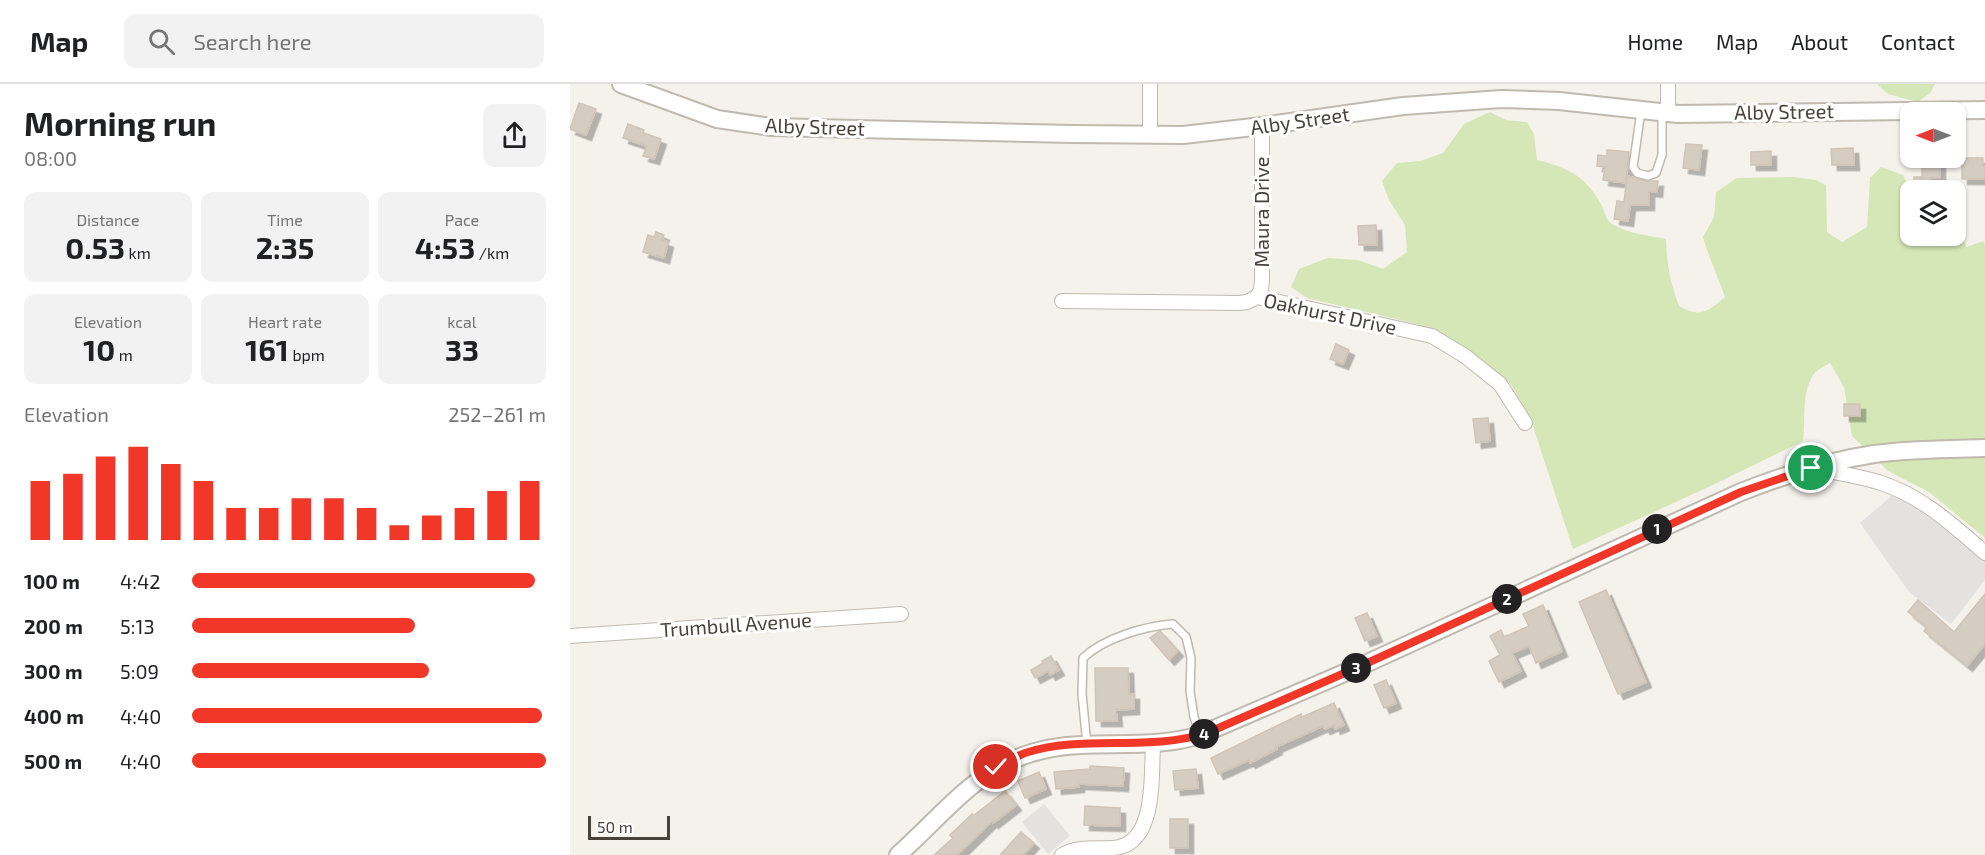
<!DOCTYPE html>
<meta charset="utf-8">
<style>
:root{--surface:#fff;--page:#f2f2f2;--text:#202124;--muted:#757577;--line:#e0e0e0;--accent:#f03728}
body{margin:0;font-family:"Exo 2",sans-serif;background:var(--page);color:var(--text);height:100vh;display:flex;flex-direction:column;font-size:22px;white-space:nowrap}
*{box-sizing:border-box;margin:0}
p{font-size:20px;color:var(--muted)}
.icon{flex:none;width:33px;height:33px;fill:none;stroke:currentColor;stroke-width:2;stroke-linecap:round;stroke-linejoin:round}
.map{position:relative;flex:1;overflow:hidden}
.sheet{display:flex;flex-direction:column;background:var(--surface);width:570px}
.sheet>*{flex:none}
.needle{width:39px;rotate:270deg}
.controls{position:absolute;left:1330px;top:18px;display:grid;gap:12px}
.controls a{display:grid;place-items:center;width:66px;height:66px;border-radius:12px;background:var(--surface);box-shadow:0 2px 4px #0004;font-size:30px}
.scale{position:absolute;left:18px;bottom:15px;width:82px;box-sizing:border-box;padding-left:6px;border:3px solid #494239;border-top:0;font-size:16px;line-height:21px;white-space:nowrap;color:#494239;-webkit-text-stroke:4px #fff;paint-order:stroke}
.pin{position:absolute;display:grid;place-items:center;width:51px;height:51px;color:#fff;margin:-26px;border:3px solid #fff;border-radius:50%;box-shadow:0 2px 6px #0007}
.km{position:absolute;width:30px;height:30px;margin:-15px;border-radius:50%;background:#222;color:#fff;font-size:16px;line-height:30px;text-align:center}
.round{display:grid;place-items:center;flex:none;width:63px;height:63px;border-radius:12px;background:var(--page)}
.headline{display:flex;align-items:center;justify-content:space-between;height:102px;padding:0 24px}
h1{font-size:33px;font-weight:700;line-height:45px}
.figures{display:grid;grid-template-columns:repeat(3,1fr);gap:9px;height:102px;padding:6px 24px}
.figures div{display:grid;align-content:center;border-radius:12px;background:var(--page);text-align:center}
.figures b{font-size:30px;font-weight:700}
.figures small{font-size:16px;font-weight:400}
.figures p{font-size:16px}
.chart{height:168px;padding:12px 24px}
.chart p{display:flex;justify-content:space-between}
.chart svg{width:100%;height:108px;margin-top:6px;stroke:var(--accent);stroke-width:6}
ul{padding:0 24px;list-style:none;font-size:20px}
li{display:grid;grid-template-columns:96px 72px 1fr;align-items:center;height:45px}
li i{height:15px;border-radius:8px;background:var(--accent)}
header{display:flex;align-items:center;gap:36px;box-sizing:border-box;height:84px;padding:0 30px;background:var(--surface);border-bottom:2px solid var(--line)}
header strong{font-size:28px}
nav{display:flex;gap:33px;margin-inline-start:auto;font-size:21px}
.search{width:420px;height:54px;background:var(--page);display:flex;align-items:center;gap:15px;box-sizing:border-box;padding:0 21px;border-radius:12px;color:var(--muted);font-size:22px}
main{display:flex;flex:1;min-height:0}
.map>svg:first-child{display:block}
</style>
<header>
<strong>Map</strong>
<div class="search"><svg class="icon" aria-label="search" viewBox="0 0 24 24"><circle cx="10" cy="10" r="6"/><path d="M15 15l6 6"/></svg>Search here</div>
<nav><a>Home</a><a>Map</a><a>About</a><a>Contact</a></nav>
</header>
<main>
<section class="sheet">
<div class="headline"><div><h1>Morning run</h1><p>08:00</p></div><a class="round"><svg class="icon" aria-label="share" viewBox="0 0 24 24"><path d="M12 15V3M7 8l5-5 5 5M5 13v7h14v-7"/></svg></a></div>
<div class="figures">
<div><p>Distance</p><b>0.53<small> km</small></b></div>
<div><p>Time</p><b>2:35</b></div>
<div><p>Pace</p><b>4:53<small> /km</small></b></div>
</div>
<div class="figures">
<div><p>Elevation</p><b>10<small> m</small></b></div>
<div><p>Heart rate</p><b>161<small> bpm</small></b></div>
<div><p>kcal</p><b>33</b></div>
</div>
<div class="chart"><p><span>Elevation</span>252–261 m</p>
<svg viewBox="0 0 160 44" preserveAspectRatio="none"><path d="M5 44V20M15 44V17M25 44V10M35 44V6M45 44V13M55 44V20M65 44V31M75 44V31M85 44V27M95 44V27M105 44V31M115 44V38M125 44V34M135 44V31M145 44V24M155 44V20"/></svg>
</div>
<ul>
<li><b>100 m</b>4:42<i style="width:97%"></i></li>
<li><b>200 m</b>5:13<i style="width:63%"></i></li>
<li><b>300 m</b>5:09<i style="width:67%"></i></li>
<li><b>400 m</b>4:40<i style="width:99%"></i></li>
<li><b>500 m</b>4:40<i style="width:100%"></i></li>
</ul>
</section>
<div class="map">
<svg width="1415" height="771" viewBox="0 0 1415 771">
<defs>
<filter id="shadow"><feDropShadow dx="5.5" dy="5.5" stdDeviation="0" flood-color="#0004"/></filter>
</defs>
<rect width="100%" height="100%" fill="#f5f2ec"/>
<!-- green -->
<g fill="#d5e7b7">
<path d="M 1307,0 L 1365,0 L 1360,9 L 1348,18 L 1318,10 Z"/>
<path d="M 920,28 L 936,36 L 957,38 L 964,50 L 967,76 C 996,83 1015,91 1031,120 C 1035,127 1034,134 1042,140 C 1056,149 1080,152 1096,155 C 1097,182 1100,197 1109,222 C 1131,234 1137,228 1155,213 C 1148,193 1139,174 1133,153 L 1144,133 L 1146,108 L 1167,94 L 1223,93 L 1246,96 L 1256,101 L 1257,148 L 1272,158 L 1297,143 L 1300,94 L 1311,83 L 1333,91 L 1341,106 L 1341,152 L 1386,152 L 1386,144 L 1397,163 L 1413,157 L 1415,160 L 1415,454 L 1359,408 L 1318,387 L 1282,352 L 1274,303 L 1260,279 C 1254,282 1248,285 1244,290 C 1231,308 1236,336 1233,357 L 1145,400 L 1003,465 L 961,336 L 940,299 L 887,260 L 847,240 L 737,214 L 721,203 L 729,185 L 758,174 L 788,176 L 813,185 L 837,168 L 835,141 L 819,116 L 812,97 L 827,79 L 850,77 L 873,69 L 894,40 Z"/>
</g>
<!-- parking -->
<g fill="#e4e2e0">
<path d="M 1326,408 L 1350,423 L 1415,475 L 1415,496 L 1381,540 L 1339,508 L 1290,439 Z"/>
<path d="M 474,720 L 500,752 L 478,770 L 452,738 Z"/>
</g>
<!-- building -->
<g fill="#d6cdc2" stroke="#d1c4b5" stroke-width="1.5" filter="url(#shadow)">
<path d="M 9,19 L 26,25 L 16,51 L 0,45 Z"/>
<path d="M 58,40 L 74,46 L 73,49 L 91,55 L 84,75 L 73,72 L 77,62 L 53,54 Z"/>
<path d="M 1116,60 L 1132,61 L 1129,86 L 1113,84 Z"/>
<path d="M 1283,64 L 1284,81 L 1262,81 L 1261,65 Z"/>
<path d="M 1037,66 L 1059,68 L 1056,99 L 1033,96 L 1035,83 L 1027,82 L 1028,71 L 1037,72 Z"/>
<path d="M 1201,67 L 1201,81 L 1181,81 L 1181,68 Z"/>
<path d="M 1392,74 L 1413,74 L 1413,82 L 1415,82 L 1415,95 L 1392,95 Z"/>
<path d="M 1352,75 L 1370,76 L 1370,94 L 1360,94 L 1360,103 L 1344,103 L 1344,93 L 1352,93 Z"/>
<path d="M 1057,92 L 1077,97 L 1088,97 L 1087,108 L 1079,107 L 1079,121 L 1060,121 L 1058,137 L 1044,135 L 1047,117 L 1054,118 Z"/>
<path d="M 806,141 L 807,161 L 789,161 L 788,142 Z"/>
<path d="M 86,148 L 94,151 L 92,156 L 98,158 L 94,174 L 73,168 L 78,151 L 84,153 Z"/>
<path d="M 766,260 L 779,266 L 773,280 L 760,275 Z"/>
<rect x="1274" y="320" width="16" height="12"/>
<path d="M 918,334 L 920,357 L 906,359 L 903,335 Z"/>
<path d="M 1036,506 L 1076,598 L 1048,610 L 1009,518 Z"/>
<path d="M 1415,510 L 1415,560 L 1397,582 L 1354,547 L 1357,543 L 1338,528 L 1348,516 L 1384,548 Z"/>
<path d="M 973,521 L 992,567 L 966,579 L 959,562 L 942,569 L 951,587 L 929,598 L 919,577 L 930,571 L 920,552 L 931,546 L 934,553 L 959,542 L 953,530 Z"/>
<path d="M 797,529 L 807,552 L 795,557 L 785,534 Z"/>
<path d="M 590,547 L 608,567 L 599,576 L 580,554 Z"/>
<path d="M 481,572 L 489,586 L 480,591 L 478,587 L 465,594 L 461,586 L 473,579 L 472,577 Z"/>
<path d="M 525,584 L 558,584 L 559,610 L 564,610 L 564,625 L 546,626 L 547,637 L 526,637 Z"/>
<path d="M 816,596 L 826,619 L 814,624 L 804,601 Z"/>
<path d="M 764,619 L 774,641 L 765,645 L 764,641 L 755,645 L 753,642 L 706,663 L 707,665 L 680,679 L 679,676 L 648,690 L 641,674 L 731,630 L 732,633 Z"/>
<path d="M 520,682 L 554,684 L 553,702 L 509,700 L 509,703 L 486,705 L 484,688 L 520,685 Z"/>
<path d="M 626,685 L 628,704 L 605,706 L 603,687 Z"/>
<path d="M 469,688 L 476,705 L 455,714 L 448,697 Z"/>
<path d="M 435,707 L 446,721 L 423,739 L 422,737 L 387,771 L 364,771 L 383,754 L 380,751 L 402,730 L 403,732 Z"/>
<path d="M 515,722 L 550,724 L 550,742 L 514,741 Z"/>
<rect x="600" y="735" width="18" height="29"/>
<path d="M 451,748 L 464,759 L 453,771 L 430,771 Z"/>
</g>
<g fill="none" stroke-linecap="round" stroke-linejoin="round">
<!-- service casing -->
<g stroke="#c0b9ae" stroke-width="10">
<g id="service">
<path d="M 1071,27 L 1063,83 L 1067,89 L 1078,92 L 1086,89 L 1092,71 L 1092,29"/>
<path d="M 517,661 L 512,610 L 513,574 C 534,554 575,542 603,540 L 616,553 L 621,574 L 620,607 L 624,633 L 630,651"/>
</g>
</g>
<!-- minor casing -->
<g stroke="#c0b9ae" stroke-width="16">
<g id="minor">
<path d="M 580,0 L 580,51"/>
<path d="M 1098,0 L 1098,30"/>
<path d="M 687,213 L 691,206 L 692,196 L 692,42"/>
<path d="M 492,217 L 669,219 L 677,218 L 687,213 L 862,252 L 895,272 L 930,300 L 955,339"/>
<path d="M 1243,384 C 1266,389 1290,392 1311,399 C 1352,412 1384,442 1415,469"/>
<path d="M 0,552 L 331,530"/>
<path d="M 492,771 C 507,762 525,765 542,764 C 587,763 581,692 583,660"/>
</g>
</g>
<!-- tertiary casing -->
<g stroke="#c0b9ae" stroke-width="20">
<g id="tertiary">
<path d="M 51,0 L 147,35 L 201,43 L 503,50 L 613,51 L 692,42 L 833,22 L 931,15 L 989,17 L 1108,30 L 1415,26"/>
<path d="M 328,771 C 389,716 421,664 511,661 C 551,659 592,663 630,651 L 793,581 L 1171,408 C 1214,391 1258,377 1304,370 C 1341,365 1378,365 1415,364"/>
</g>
</g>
<!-- service -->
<use href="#service" stroke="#fff" stroke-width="7"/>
<!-- minor -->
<use href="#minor" stroke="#fff" stroke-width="14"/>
<!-- tertiary -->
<use href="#tertiary" stroke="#fff" stroke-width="16"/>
</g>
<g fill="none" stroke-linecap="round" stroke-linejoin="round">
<!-- route casing -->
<g stroke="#fff" stroke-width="12">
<path id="route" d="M 426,683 C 436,678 445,673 455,669 C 513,650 578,668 637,649 L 793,581 L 1171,408 L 1241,384"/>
</g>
<!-- route -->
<use href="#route" stroke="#f03728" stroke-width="8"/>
</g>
<g text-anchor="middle" stroke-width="6" stroke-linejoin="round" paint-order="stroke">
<!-- street labels -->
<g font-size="20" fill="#494239" stroke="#fff">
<text transform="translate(1214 28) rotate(-1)" y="7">Alby Street</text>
<text transform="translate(730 37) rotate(-8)" y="7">Alby Street</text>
<text transform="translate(245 43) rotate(2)" y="7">Alby Street</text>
<text transform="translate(692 128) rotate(-90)" y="7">Maura Drive</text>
<text transform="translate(760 230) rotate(12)" y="7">Oakhurst Drive</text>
<text transform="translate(166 541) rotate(-4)" y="7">Trumbull Avenue</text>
</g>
</g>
</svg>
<div class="controls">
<a><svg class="needle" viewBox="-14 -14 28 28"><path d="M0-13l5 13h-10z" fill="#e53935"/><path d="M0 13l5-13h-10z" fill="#757577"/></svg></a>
<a><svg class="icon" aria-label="layers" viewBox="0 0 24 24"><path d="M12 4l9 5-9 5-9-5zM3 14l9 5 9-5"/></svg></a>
</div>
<div class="scale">50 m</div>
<div class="pin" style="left:1241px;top:384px;background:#1e9e55"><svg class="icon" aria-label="arrive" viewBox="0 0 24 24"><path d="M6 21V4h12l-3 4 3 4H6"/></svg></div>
<div class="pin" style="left:426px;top:683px;background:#d93025"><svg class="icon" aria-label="check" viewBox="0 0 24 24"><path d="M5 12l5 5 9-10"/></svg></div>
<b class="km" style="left:1087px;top:445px">1</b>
<b class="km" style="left:937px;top:515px">2</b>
<b class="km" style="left:786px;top:584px">3</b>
<b class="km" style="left:634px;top:650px">4</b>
</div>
</main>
